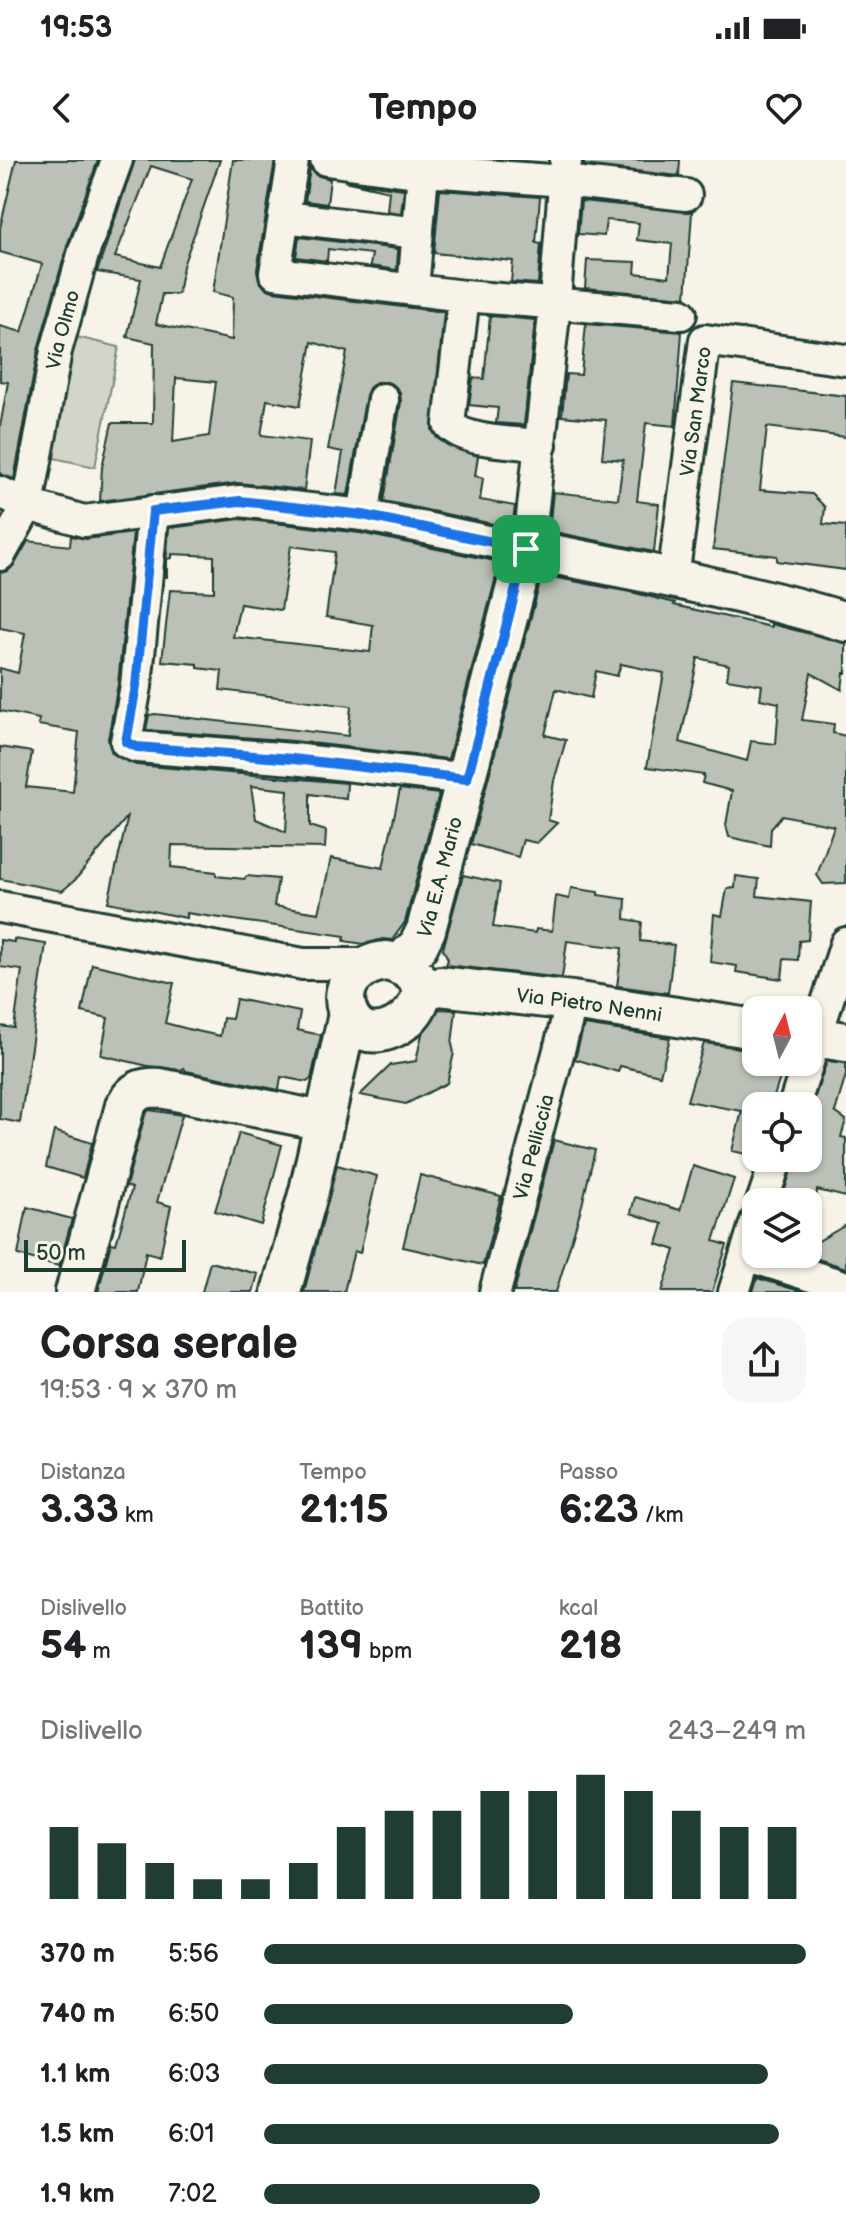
<!DOCTYPE html>
<html lang="it">
<meta charset="utf-8">
<style>
:root{--surface:#fff;--page:#f6f6f6;--text:#202124;--muted:#757577;--accent:#1f3d34}
body{margin:0;font-family:"Balsamiq Sans",sans-serif;background:var(--page);color:var(--text);height:100vh;display:flex;flex-direction:column;font-size:30px;white-space:nowrap}
*{box-sizing:border-box;margin:0}
p{font-size:26px;color:var(--muted)}
.icon{flex:none;width:44px;height:44px;fill:none;stroke:currentColor;stroke-width:2;stroke-linecap:round;stroke-linejoin:round}
.map{position:relative;height:1132px;overflow:hidden}
.drawer{display:flex;flex-direction:column;background:var(--surface);flex:1}
.drawer>*{flex:none}
.needle{width:52px;rotate:7deg}
.fabs{position:absolute;left:742px;top:836px;display:grid;gap:16px}
.fabs a{display:grid;place-items:center;width:80px;height:80px;border-radius:16px;background:var(--surface);box-shadow:0 2px 6px #0004;font-size:40px}
.scale{position:absolute;left:24px;bottom:20px;width:162px;box-sizing:border-box;padding-left:8px;border:4px solid #1f3d34;border-top:0;font-size:22px;line-height:28px;white-space:nowrap;color:#1f3d34;-webkit-text-stroke:6px #f7f3e8;paint-order:stroke}
.pin{position:absolute;display:grid;place-items:center;width:68px;height:68px;color:#fff;margin:-34px;border-radius:16px;box-shadow:0 4px 12px #0006}
.round{display:grid;place-items:center;flex:none;width:84px;height:84px;border-radius:24px;background:var(--page)}
.overview{display:flex;align-items:center;justify-content:space-between;height:136px;padding:0 40px}
h1{font-size:44px;font-weight:800;line-height:60px}
.metrics{display:grid;grid-template-columns:repeat(3,1fr);gap:12px;height:136px;padding:8px 40px}
.metrics div{display:grid;align-content:center}
.metrics b{font-size:40px;font-weight:800}
.metrics small{font-size:22px;font-weight:400}
.metrics p{font-size:22px}
.chart{height:224px;padding:16px 40px}
.chart p{display:flex;justify-content:space-between}
.chart svg{width:100%;height:144px;margin-top:8px;stroke:var(--accent);stroke-width:6}
ul{padding:0 40px;list-style:none;font-size:26px}
li{display:grid;grid-template-columns:128px 96px 1fr;align-items:center;height:60px}
li i{height:20px;border-radius:10px;background:var(--accent)}
.status{display:flex;justify-content:space-between;align-items:center;height:56px;padding:0 40px;background:var(--surface);direction:ltr}
.status svg{height:22px;fill:currentColor}
header{display:flex;justify-content:space-between;align-items:center;height:104px;padding:0 40px;background:var(--surface);font-size:36px;font-weight:800}
.map>svg:first-child{display:block}
</style>
<div class="status"><b>19:53</b><svg viewBox="0 0 49 12"><path d="M0 12V9h3v3zM5 12V6h3v6zM10 12V3h3v9zM15 12V0h3v12zM26 1h20v11H26zM47 4h2v5h-2z"/></svg></div>
<header><svg class="icon" aria-label="back" viewBox="0 0 24 24"><path d="M15 5l-7 7 7 7"/></svg>Tempo<svg class="icon" aria-label="heart" viewBox="0 0 24 24"><path d="M12 20l-8-8c-3-5 5-10 8-4 3-6 11-1 8 4z"/></svg></header>
<div class="map">
<svg width="846" height="1132" viewBox="0 0 846 1132">
<rect width="100%" height="100%" fill="#f7f3e8"/>
<filter id="ink" filterUnits="userSpaceOnUse"><feTurbulence type="fractalNoise" baseFrequency=".0125" numOctaves="2"/><feDisplacementMap in="SourceGraphic" scale="16" xChannelSelector="R" yChannelSelector="G"/><feConvolveMatrix kernelMatrix="1 2 1 2 8 2 1 2 1" color-interpolation-filters="sRGB"/></filter>
<g filter="url(#ink)">
<!-- green -->
<path fill="#d3d5ca" stroke="#79897f" stroke-width="2" d="M 72,176 L 119,187 L 95,307 L 45,296 Z"/>
<!-- building -->
<g fill="#bbc1b6" stroke="#1f3d34" stroke-width="2" fill-rule="evenodd">
<path d="M 16,0 L 98,0 L 67,86 L 39,186 L 14,319 L 0,314 L 0,267 L 8,222 L 0,221 L 0,166 L 22,172 L 42,104 L 0,92 L 0,68 Z"/>
<path d="M 135,0 L 220,0 L 183,106 L 178,134 L 162,134 L 156,164 L 232,180 L 233,137 L 213,132 L 233,0 L 275,0 L 257,110 L 259,120 L 265,128 L 273,131 L 444,152 L 432,270 L 437,278 L 449,286 L 478,296 L 475,316 L 483,318 L 480,340 L 515,346 L 512,368 L 384,341 L 401,242 L 400,232 L 394,225 L 387,222 L 376,222 L 369,228 L 366,235 L 348,335 L 336,334 L 343,292 L 328,289 L 347,192 L 312,182 L 300,246 L 267,240 L 261,275 L 310,281 L 304,330 L 238,323 L 100,341 L 102,307 L 112,263 L 153,263 L 154,183 L 127,177 L 141,119 L 97,112 ZM 151,6 L 192,19 L 160,107 L 115,97 ZM 176,218 L 216,222 L 209,276 L 173,282 Z"/>
<path d="M 584,0 L 680,0 L 679,16 L 584,5 Z"/>
<path d="M 310,8 L 316,15 L 330,19 L 327,44 L 305,41 Z"/>
<path d="M 344,21 L 404,29 L 401,53 L 387,51 L 389,31 Z"/>
<path d="M 440,30 L 540,37 L 536,83 L 541,84 L 538,124 L 511,122 L 513,101 L 434,93 Z"/>
<path d="M 581,41 L 692,52 L 686,137 L 585,128 L 587,100 L 636,102 L 635,113 L 669,117 L 672,84 L 637,80 L 639,63 L 606,60 L 604,76 L 578,74 Z"/>
<path d="M 299,77 L 398,89 L 397,110 L 370,106 L 372,94 L 328,89 L 327,101 L 296,97 Z"/>
<path d="M 490,156 L 535,160 L 524,265 L 496,263 L 498,248 L 469,245 L 473,218 L 484,219 Z"/>
<path d="M 586,164 L 682,172 L 675,266 L 646,263 L 637,341 L 659,344 L 654,392 L 549,371 L 553,332 L 618,339 L 623,300 L 602,298 L 606,260 L 562,256 L 566,214 L 581,215 Z"/>
<path d="M 733,223 L 846,236 L 846,277 L 767,267 L 760,330 L 812,334 L 825,347 L 823,364 L 846,366 L 846,410 L 777,401 L 777,396 L 713,389 Z"/>
<path d="M 240,359 L 360,373 L 500,402 L 448,599 L 294,581 L 146,570 L 149,555 L 155,554 L 348,576 L 351,546 L 220,530 L 222,511 L 198,508 L 198,504 L 162,501 L 170,430 L 214,432 L 214,396 L 172,394 L 172,398 L 167,399 L 167,417 L 165,417 L 169,368 ZM 291,386 L 335,392 L 326,457 L 373,465 L 370,492 L 233,477 L 240,444 L 281,450 Z"/>
<path d="M 133,373 L 118,524 L 108,579 L 112,593 L 136,605 L 347,623 L 346,639 L 310,634 L 310,666 L 326,671 L 325,688 L 172,685 L 171,707 L 216,712 L 216,716 L 244,719 L 247,716 L 278,719 L 274,746 L 319,753 L 331,698 L 383,708 L 400,629 L 439,634 L 405,762 L 392,780 L 383,779 L 364,784 L 344,781 L 345,776 L 186,753 L 186,758 L 108,742 L 128,656 L 75,720 L 62,731 L 0,719 L 0,587 L 32,592 L 26,627 L 73,632 L 79,572 L 38,565 L 39,559 L 0,551 L 0,508 L 18,513 L 25,473 L 0,468 L 0,413 L 8,411 L 15,404 L 28,381 L 70,386 L 71,376 L 86,379 ZM 251,626 L 288,630 L 286,672 L 256,659 Z"/>
<path d="M 542,415 L 635,433 L 675,443 L 674,445 L 771,467 L 771,464 L 846,483 L 846,513 L 844,513 L 842,530 L 811,513 L 802,560 L 834,564 L 833,573 L 846,576 L 846,723 L 823,724 L 817,715 L 834,666 L 782,655 L 771,668 L 770,686 L 729,677 L 726,665 L 732,631 L 702,623 L 704,615 L 647,607 L 664,513 L 621,504 L 617,516 L 596,511 L 591,538 L 556,529 L 545,575 L 566,580 L 554,621 L 548,660 L 557,663 L 537,683 L 523,680 L 518,697 L 471,684 ZM 698,498 L 729,505 L 727,519 L 762,525 L 760,539 L 779,543 L 776,584 L 751,581 L 747,601 L 680,582 Z"/>
<path d="M 463,715 L 500,723 L 493,767 L 535,773 L 536,769 L 552,771 L 556,736 L 569,739 L 571,728 L 598,732 L 598,735 L 626,739 L 625,759 L 642,762 L 640,781 L 674,785 L 668,833 L 617,826 L 622,788 L 567,781 L 562,818 L 446,805 L 448,799 L 443,789 Z"/>
<path d="M 736,716 L 759,719 L 757,736 L 811,742 L 808,780 L 799,781 L 798,800 L 784,799 L 782,819 L 736,812 L 737,806 L 710,802 L 714,754 L 722,756 L 727,729 L 735,728 Z"/>
<path d="M 14,779 L 46,784 L 20,963 L 0,959 L 0,866 L 14,868 L 22,810 L 0,807 L 0,780 L 14,782 Z"/>
<path d="M 92,804 L 174,823 L 165,863 L 192,870 L 220,876 L 223,858 L 232,859 L 236,839 L 300,852 L 297,870 L 321,875 L 311,919 L 307,922 L 281,917 L 279,930 L 186,911 L 184,908 L 181,910 L 148,906 L 101,895 L 108,858 L 82,852 Z"/>
<path d="M 439,849 L 456,850 L 452,884 L 454,893 L 447,923 L 406,944 L 360,935 L 391,905 L 416,901 L 422,874 Z"/>
<path d="M 584,865 L 670,878 L 660,915 L 620,906 L 618,912 L 575,899 Z"/>
<path d="M 704,883 L 756,890 L 756,902 L 785,902 L 771,946 L 756,946 L 756,996 L 732,991 L 742,951 L 687,941 Z"/>
<path d="M 827,901 L 846,903 L 846,915 L 835,952 L 846,960 L 841,977 L 846,978 L 846,1037 L 817,1030 L 816,1042 L 781,1042 L 795,998 L 808,998 L 808,957 Z"/>
<path d="M 149,950 L 182,955 L 157,1042 L 171,1046 L 160,1096 L 146,1092 L 138,1132 L 98,1132 L 111,1083 L 116,1084 L 132,1028 L 126,1026 L 145,955 Z"/>
<path d="M 54,971 L 92,983 L 83,1018 L 46,1007 Z"/>
<path d="M 239,973 L 282,985 L 261,1065 L 215,1051 Z"/>
<path d="M 554,980 L 595,990 L 582,1045 L 556,1132 L 514,1132 Z"/>
<path d="M 337,1005 L 377,1016 L 360,1093 L 354,1091 L 344,1132 L 304,1132 Z"/>
<path d="M 693,1006 L 734,1019 L 714,1081 L 727,1085 L 712,1132 L 662,1132 L 675,1090 L 657,1084 L 663,1064 L 631,1053 L 635,1037 L 680,1050 Z"/>
<path d="M 420,1015 L 501,1036 L 483,1105 L 403,1087 Z"/>
<path d="M 27,1047 L 72,1059 L 59,1106 L 18,1095 Z"/>
<path d="M 846,1065 L 846,1108 L 802,1094 L 808,1094 L 808,1087 Z"/>
<path d="M 210,1102 L 258,1114 L 253,1132 L 202,1132 Z"/>
<path d="M 757,1118 L 803,1132 L 753,1132 Z"/>
</g>
<g fill="none" stroke-linecap="round" stroke-linejoin="round">
<!-- minor casing -->
<g stroke="#1f3d34" stroke-width="36">
<g id="minor">
<path d="M 293,0 L 275,113 L 464,136 L 681,154"/>
<path d="M 326,0 L 423,13 L 442,12 L 565,21 L 686,35"/>
<path d="M 284,57 L 418,73"/>
<path d="M 413,129 L 424,0"/>
<path d="M 464,136 L 449,264 C 465,283 516,282 541,285"/>
<path d="M 0,332 L 28,345 L 84,361 L 240,341 L 363,355 L 526,389 L 530,375 L 553,164 L 566,0"/>
<path d="M 153,351 L 136,526 L 126,582 L 137,587 L 293,599 L 467,619"/>
<path d="M 363,355 L 383,239"/>
<path id="s1" d="M 0,395 L 28,345 L 56,191 L 84,91 L 117,0"/>
<path id="s2" d="M 673,418 L 705,180 L 846,200"/>
<path d="M 0,747 L 303,804 L 367,804"/>
<path d="M 808,902 L 846,783"/>
<path d="M 794,946 L 808,902"/>
<path d="M 762,1042 L 777,998"/>
<path d="M 746,1095 L 846,1127"/>
<path id="s3" d="M 495,1132 L 572,841"/>
<path d="M 734,1132 L 756,1061"/>
</g>
</g>
<!-- major casing -->
<g stroke="#1f3d34" stroke-width="44">
<g id="major">
<path d="M 387,801 C 475,824 367,914 347,850 C 338,822 362,803 387,801 Z"/>
<path id="s4" d="M 400,804 L 418,786 L 426,770 L 526,389 C 633,410 741,430 846,462"/>
<path id="s5" d="M 421,831 L 440,826 L 572,841 L 756,869"/>
<path d="M 808,876 L 846,882"/>
<path d="M 75,1132 L 125,946 C 134,930 142,927 160,928 L 323,961"/>
<path d="M 281,1132 L 309,1031 L 348,854"/>
</g>
</g>
<!-- minor -->
<use href="#minor" stroke="#f7f3e8" stroke-width="30"/>
<!-- major -->
<use href="#major" stroke="#f7f3e8" stroke-width="38"/>
</g>
</g>
<g fill="none" stroke-linecap="round" stroke-linejoin="round" filter="url(#ink)">
<!-- route casing -->
<g stroke="#fff" stroke-width="16">
<path id="route" d="M 240,341 L 363,355 L 526,389 L 467,619 L 293,599 L 137,587 L 126,582 L 136,526 L 153,351 Z"/>
</g>
<!-- route -->
<use href="#route" stroke="#1a73e8" stroke-width="10"/>
</g>
<g text-anchor="middle" stroke-width="7" stroke-linejoin="round" paint-order="stroke">
<!-- street labels -->
<g font-size="20" fill="#1f3d34" stroke="#f7f3e8">
<text dy="7" stroke="none"><textPath href="#s1" startOffset="236">Via Olmo</textPath></text>
<text dy="7" stroke="none"><textPath href="#s2" startOffset="168">Via San Marco</textPath></text>
<text dy="7" stroke="none"><textPath href="#s4" startOffset="98">Via E.A. Mario</textPath></text>
<text dy="7" stroke="none"><textPath href="#s5" startOffset="170">Via Pietro Nenni</textPath></text>
<text dy="7" stroke="none"><textPath href="#s3" startOffset="150">Via Pelliccia</textPath></text>
</g>
</g>
</svg>
<div class="fabs">
<a><svg class="needle" viewBox="-14 -14 28 28"><path d="M0-13l5 13h-10z" fill="#e53935"/><path d="M0 13l5-13h-10z" fill="#757577"/></svg></a>
<a><svg class="icon" aria-label="locate" viewBox="0 0 24 24"><circle cx="12" cy="12" r="6"/><path d="M12 2v4M12 18v4M2 12h4M18 12h4"/></svg></a>
<a><svg class="icon" aria-label="layers" viewBox="0 0 24 24"><path d="M12 4l9 5-9 5-9-5zM3 14l9 5 9-5"/></svg></a>
</div>
<div class="scale">50 m</div>
<div class="pin" style="left:526px;top:389px;background:#1e9e55"><svg class="icon" aria-label="arrive" viewBox="0 0 24 24"><path d="M6 21V4h12l-3 4 3 4H6"/></svg></div>
</div>
<section class="drawer">
<div class="overview"><div><h1>Corsa serale</h1><p>19:53 · 9 × 370 m</p></div><a class="round"><svg class="icon" aria-label="share" viewBox="0 0 24 24"><path d="M12 15V3M7 8l5-5 5 5M5 13v7h14v-7"/></svg></a></div>
<div class="metrics">
<div><p>Distanza</p><b>3.33<small> km</small></b></div>
<div><p>Tempo</p><b>21:15</b></div>
<div><p>Passo</p><b>6:23<small> /km</small></b></div>
</div>
<div class="metrics">
<div><p>Dislivello</p><b>54<small> m</small></b></div>
<div><p>Battito</p><b>139<small> bpm</small></b></div>
<div><p>kcal</p><b>218</b></div>
</div>
<div class="chart"><p><span>Dislivello</span>243–249 m</p>
<svg viewBox="0 0 160 44" preserveAspectRatio="none"><path d="M5 44V22M15 44V27M25 44V33M35 44V38M45 44V38M55 44V33M65 44V22M75 44V17M85 44V17M95 44V11M105 44V11M115 44V6M125 44V11M135 44V17M145 44V22M155 44V22"/></svg>
</div>
<ul>
<li><b>370 m</b>5:56<i style="width:100%"></i></li>
<li><b>740 m</b>6:50<i style="width:57%"></i></li>
<li><b>1.1 km</b>6:03<i style="width:93%"></i></li>
<li><b>1.5 km</b>6:01<i style="width:95%"></i></li>
<li><b>1.9 km</b>7:02<i style="width:51%"></i></li>
</ul>
</section>
